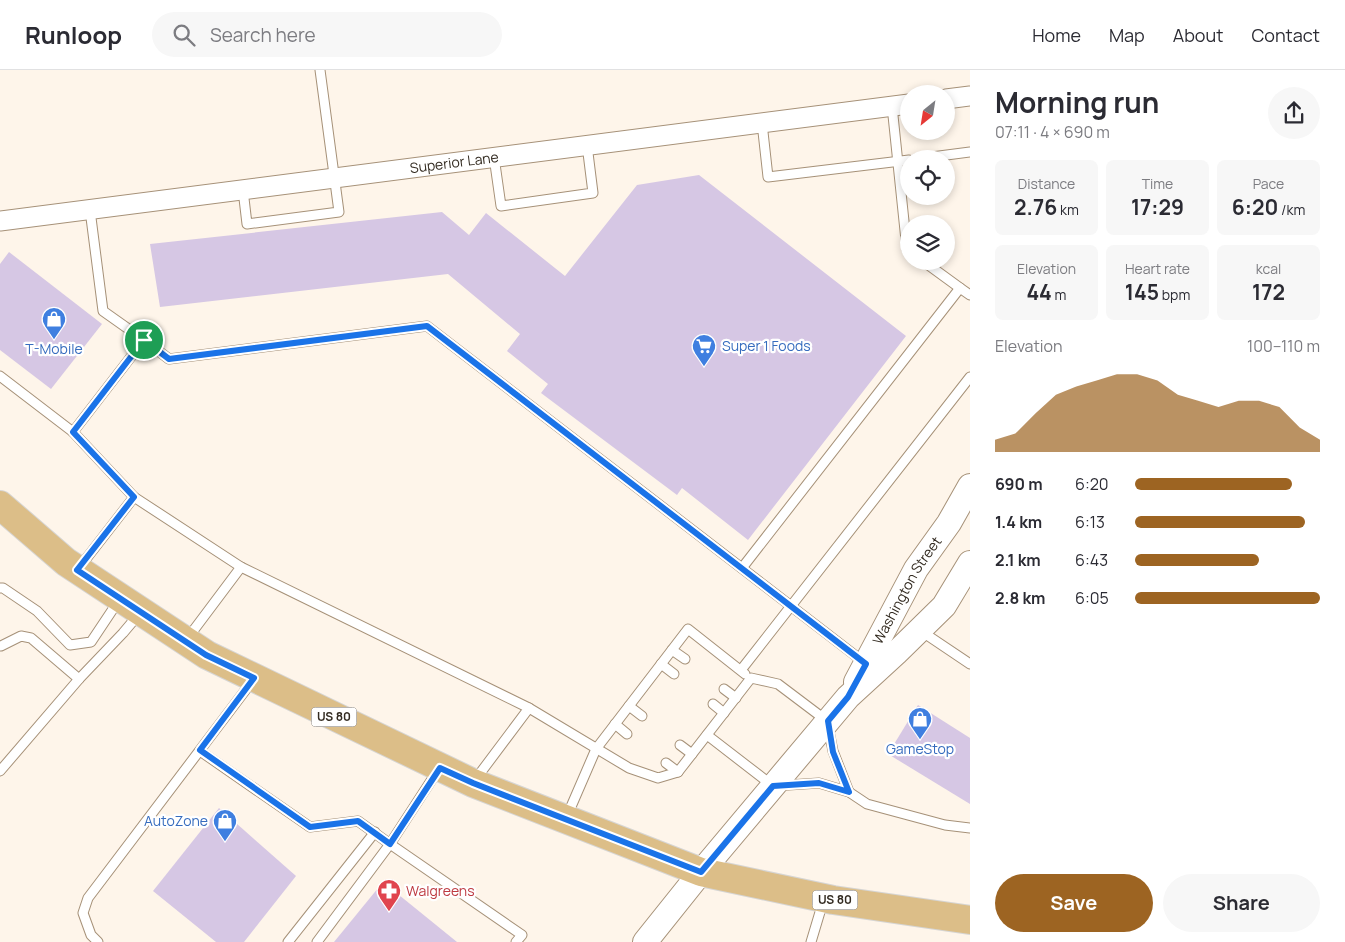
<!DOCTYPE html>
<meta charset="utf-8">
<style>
:root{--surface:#fff;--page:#f7f7f7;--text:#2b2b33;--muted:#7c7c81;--line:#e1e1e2;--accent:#9d6422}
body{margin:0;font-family:Manrope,sans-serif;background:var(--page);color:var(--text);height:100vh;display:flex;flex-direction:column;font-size:19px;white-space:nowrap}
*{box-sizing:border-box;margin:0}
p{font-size:16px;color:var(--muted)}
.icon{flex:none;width:28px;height:28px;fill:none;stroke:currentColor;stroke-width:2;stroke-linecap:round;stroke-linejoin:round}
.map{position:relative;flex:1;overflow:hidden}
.side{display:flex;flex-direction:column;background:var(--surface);width:375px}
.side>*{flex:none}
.needle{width:32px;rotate:210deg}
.tools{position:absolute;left:900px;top:15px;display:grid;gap:10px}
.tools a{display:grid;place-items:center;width:55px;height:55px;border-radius:50%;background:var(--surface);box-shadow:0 2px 8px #0003;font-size:25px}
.pin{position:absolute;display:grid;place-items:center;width:42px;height:42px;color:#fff;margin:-21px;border:2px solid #fff;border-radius:50%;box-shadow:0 1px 5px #0007}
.round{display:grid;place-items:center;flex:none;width:52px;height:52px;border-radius:26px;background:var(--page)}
.headline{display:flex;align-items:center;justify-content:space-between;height:85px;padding:0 25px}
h1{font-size:28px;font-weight:700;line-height:38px}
.figures{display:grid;grid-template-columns:repeat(3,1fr);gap:8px;height:85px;padding:5px 25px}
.figures div{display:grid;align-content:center;border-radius:8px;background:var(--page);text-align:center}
.figures b{font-size:21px;font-weight:700}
.figures small{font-size:14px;font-weight:400}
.figures p{font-size:14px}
.chart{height:140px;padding:10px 25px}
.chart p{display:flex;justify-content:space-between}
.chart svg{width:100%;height:90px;margin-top:5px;fill:var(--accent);opacity:.7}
.cta{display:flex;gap:10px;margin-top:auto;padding:10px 25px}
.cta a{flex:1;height:58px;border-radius:30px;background:var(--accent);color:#fff;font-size:20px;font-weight:700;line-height:58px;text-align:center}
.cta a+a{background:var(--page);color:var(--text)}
ul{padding:0 25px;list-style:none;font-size:16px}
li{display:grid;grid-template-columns:80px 60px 1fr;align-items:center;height:38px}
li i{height:12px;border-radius:6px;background:var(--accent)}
header{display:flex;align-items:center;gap:30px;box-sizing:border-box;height:70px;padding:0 25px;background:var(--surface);border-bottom:1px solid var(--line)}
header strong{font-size:24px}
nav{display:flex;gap:28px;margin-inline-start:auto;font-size:18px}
.search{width:350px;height:45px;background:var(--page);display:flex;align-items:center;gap:12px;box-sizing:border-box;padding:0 18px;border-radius:28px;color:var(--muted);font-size:19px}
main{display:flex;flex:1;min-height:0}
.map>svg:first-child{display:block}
</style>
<header>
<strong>Runloop</strong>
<div class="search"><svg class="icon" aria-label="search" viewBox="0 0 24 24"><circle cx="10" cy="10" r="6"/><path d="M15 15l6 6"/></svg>Search here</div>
<nav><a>Home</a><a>Map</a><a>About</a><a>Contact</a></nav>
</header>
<main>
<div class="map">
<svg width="970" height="872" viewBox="0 0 970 872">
<rect width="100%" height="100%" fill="#fef5ea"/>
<!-- building -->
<g fill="#d6c7e4">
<path d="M 699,105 L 906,266 L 748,470 L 682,418 L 677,425 L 541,323 L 548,314 L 507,281 L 520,264 L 448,204 L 160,237 L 150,174 L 442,142 L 469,165 L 486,143 L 565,206 L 637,115 Z"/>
<path d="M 9,182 L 102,254 L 51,319 L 0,280 L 0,194 Z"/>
<path d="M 918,635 L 970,668 L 970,734 L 888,684 Z"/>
<path d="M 219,738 L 296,806 L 244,872 L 216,872 L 153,821 Z"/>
<path d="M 383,812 L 457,872 L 334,872 Z"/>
</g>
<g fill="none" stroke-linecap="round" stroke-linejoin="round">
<!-- service casing -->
<g stroke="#a69178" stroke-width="11">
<g id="service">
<path d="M 892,36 L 907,180 L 909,181"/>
<path d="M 762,53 L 768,107 L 909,90"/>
<path d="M 494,87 L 501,136 L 593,123 L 587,75"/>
<path d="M 916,89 L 970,82"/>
<path d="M 243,120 L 247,154 L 339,142 L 320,0"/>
<path d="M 923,191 L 960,218"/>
<path d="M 144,270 L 169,289 L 427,256 L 865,593"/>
<path d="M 0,306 L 73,362 L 134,427 L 241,497 L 529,638 L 629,698 L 658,708 L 678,702 L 751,608 L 778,614 L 827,651 L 833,681 L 849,722"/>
<path d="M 73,362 L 144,270 L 103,241 L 90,140"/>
<path d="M 79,498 L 134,427"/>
<path d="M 742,498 L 960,218 L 970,225"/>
<path d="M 0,518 L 3,518 L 37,541 L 70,575 L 91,572 L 119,530"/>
<path d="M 921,561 L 970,594"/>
<path d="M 187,569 L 241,497"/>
<path d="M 1,576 L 21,566 L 31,568 L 79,609"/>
<path d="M 672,580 L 685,589"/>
<path d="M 661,594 L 674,604"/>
<path d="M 741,600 L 970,307"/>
<path d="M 724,619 L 736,628"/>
<path d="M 713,634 L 724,643"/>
<path d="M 629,636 L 642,646"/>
<path d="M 615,654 L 627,664"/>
<path d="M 707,665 L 773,716 L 819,713 L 849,722 L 867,734 L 945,755 L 970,758"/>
<path d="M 680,675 L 692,684"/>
<path d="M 200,681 L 310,757 L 358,751 L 390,774 L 438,700"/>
<path d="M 666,693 L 678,702"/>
<path d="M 0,701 L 79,609 L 123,563 L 139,544"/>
<path d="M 475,710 L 529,638"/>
<path d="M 567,746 L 596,679 L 688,559 L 745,604"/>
<path d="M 98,872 L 91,865 L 83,843 L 88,828 L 253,610"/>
<path d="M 288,872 L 375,762"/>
<path d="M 317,872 L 390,774 L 522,865 L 516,872"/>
<path d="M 811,872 L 823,832"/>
</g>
</g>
<!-- minor casing -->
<g stroke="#a69178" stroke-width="21">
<g id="minor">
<path d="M 946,29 L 970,26"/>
<path id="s1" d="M 0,151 L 909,34"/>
</g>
</g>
<!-- tertiary casing -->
<g stroke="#a69178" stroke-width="26">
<g id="tertiary">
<path id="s2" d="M 856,612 L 916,499 L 949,453 L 970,416"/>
<path d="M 645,872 L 701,802 L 848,627 L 896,583 L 944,536 L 970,493"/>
</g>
</g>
<!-- primary casing -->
<g stroke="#d6d5d3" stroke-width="30">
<path id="primary" d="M 0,435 L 66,492 L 207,585 L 473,713 L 701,802 L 833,830 L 970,850"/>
</g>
<!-- service -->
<use href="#service" stroke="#fff" stroke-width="9"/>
<!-- minor -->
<use href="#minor" stroke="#fff" stroke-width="19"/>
<!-- tertiary -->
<use href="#tertiary" stroke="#fff" stroke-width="24"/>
<!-- primary -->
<use href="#primary" stroke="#dcbe88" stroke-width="28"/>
</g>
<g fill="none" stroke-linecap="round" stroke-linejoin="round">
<!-- route casing -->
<g stroke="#fff" stroke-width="10">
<path id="route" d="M 427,256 L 866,594 L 848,627 L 828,651 L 833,682 L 849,722 L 819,713 L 773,716 L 701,802 L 473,713 L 440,698 L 390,774 L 358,751 L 310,757 L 200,680 L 254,608 L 206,585 L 77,500 L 134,427 L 73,362 L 144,270 L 169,289 Z"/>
</g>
<!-- route -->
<use href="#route" stroke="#1a73e8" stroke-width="6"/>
</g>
<!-- icons -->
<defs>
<g id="shop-pin" transform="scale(1.25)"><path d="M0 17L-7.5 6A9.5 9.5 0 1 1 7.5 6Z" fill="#3f7fe0" stroke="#fff"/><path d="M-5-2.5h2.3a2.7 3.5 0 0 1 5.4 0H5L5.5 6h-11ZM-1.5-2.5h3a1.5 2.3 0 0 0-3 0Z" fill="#fff"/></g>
<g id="supermarket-pin" transform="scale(1.25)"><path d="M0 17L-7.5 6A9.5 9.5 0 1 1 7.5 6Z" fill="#3f7fe0" stroke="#fff"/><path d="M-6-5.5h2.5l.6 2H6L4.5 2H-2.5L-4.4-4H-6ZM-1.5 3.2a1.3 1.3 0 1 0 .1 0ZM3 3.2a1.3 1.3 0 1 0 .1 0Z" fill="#fff"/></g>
<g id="pharmacy-pin" transform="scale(1.25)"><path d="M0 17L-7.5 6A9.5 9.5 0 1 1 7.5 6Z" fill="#e0444e" stroke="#fff"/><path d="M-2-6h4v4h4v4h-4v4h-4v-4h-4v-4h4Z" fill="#fff"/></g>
</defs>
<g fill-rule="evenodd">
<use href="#shop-pin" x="54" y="249"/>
<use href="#supermarket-pin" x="704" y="276"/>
<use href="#shop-pin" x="920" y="649"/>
<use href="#shop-pin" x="225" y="751"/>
<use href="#pharmacy-pin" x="389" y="821"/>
</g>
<g text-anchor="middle" stroke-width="4.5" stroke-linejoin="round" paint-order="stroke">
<!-- shield labels -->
<g fill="#fff" stroke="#706b64" stroke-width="1">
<rect x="311.5" y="637.5" width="45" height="19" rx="4"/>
<rect x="812.5" y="820.5" width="45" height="19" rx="4"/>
</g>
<g font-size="12" font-weight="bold" fill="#332b21">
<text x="334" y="651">US 80</text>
<text x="835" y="834">US 80</text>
</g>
<!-- street labels -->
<g font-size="14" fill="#332b21" stroke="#fff">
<text dy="5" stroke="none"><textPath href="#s1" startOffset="458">Superior Lane</textPath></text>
<text dy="5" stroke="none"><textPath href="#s2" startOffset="105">Washington Street</textPath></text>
</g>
<!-- shop labels -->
<g font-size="14" fill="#366cbe" stroke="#fff">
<text x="722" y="281" text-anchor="start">Super 1 Foods</text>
<text x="54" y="284">T-Mobile</text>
<text x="920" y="684">GameStop</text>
<text x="208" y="756" text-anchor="end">AutoZone</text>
</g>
<!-- health labels -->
<g font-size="14" fill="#be3a42" stroke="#fff" text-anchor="start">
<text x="406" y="826">Walgreens</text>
</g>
</g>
</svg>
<div class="tools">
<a><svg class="needle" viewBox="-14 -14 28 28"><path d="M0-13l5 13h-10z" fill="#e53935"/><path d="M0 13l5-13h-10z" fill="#7c7c81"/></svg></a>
<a><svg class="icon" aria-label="locate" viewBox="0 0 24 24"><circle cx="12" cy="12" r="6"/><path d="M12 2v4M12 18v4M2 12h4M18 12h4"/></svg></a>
<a><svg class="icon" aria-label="layers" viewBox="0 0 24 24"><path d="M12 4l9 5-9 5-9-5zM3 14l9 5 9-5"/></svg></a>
</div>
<div class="pin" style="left:144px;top:270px;background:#1e9e55"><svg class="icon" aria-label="arrive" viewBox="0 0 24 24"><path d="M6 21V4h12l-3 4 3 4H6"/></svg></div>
</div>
<section class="side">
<div class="headline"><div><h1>Morning run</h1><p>07:11 · 4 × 690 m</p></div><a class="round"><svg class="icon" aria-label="share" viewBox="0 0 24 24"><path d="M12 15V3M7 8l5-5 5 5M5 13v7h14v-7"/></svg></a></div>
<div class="figures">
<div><p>Distance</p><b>2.76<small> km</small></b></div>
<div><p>Time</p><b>17:29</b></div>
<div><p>Pace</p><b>6:20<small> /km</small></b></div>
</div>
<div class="figures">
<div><p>Elevation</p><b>44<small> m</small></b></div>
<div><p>Heart rate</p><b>145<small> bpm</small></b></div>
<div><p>kcal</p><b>172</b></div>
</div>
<div class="chart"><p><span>Elevation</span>100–110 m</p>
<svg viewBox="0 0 160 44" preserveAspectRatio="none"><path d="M0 44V38L10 35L20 25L30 16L40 12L50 9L60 6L70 6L80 9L90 16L100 19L110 22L120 19L130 19L140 22L150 32L160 38V44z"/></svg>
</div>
<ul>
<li><b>690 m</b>6:20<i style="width:85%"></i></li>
<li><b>1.4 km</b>6:13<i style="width:92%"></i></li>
<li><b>2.1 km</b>6:43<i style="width:67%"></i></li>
<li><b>2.8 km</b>6:05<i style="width:100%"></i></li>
</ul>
<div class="cta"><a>Save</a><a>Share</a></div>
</section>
</main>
